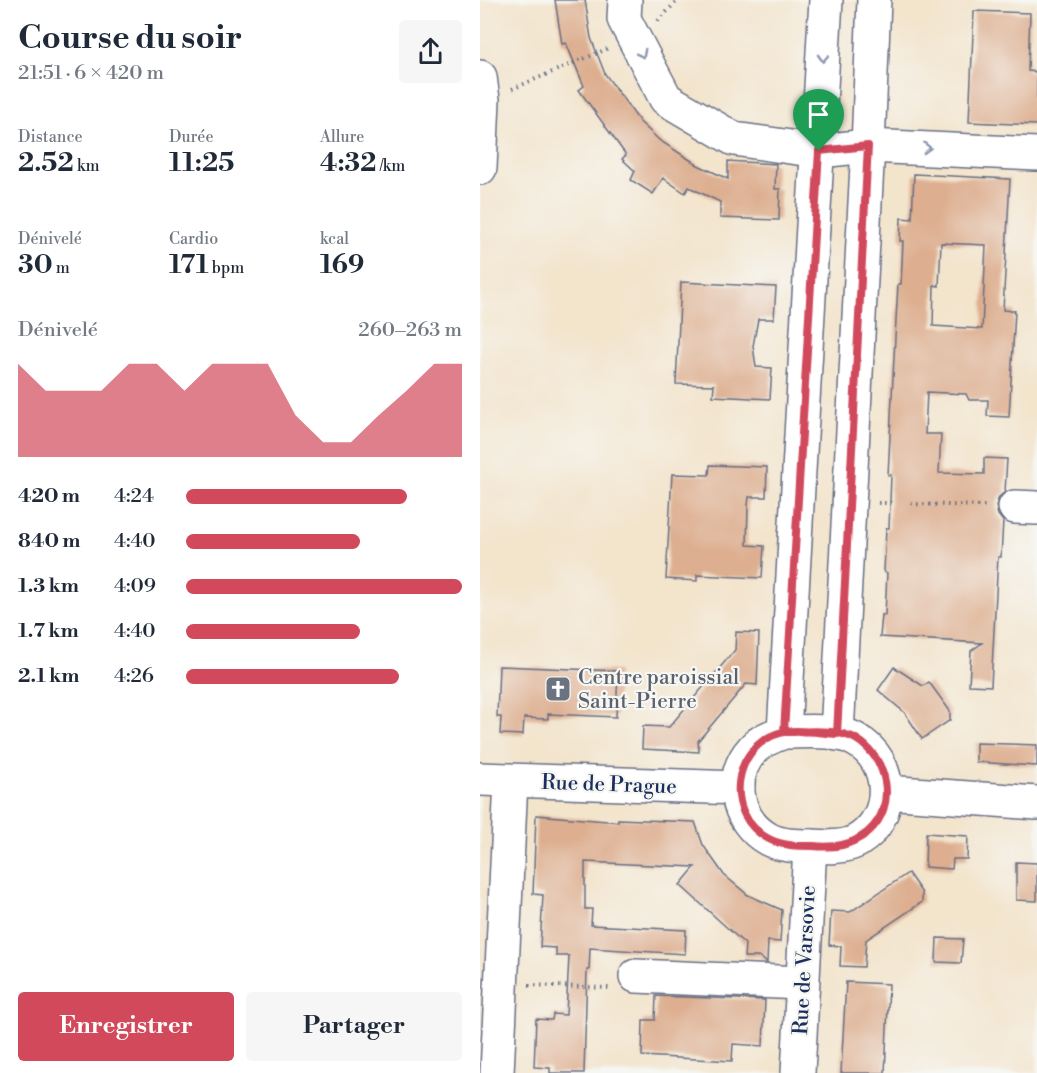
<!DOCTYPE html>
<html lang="fr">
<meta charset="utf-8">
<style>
:root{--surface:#fff;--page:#f6f6f7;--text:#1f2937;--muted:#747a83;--accent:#d1495b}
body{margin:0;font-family:"Libre Bodoni",serif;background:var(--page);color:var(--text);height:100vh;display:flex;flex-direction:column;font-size:22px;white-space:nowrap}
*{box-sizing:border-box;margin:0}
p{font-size:20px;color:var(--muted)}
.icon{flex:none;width:33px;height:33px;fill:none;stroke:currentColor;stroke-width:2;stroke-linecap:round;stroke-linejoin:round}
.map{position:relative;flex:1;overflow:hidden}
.side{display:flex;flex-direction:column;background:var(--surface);width:480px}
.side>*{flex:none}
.pin{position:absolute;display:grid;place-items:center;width:51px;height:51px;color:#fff;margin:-62px -26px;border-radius:50% 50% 50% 0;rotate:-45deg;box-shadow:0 0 6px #0007}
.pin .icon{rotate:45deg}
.round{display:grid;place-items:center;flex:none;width:63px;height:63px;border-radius:6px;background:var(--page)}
.summary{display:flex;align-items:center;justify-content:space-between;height:102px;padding:0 18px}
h1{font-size:33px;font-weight:700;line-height:45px}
.metrics{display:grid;grid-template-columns:repeat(3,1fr);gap:9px;height:102px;padding:6px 18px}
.metrics div{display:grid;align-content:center}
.metrics b{font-size:26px;font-weight:700}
.metrics small{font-size:16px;font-weight:400}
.metrics p{font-size:16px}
.chart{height:168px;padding:12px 18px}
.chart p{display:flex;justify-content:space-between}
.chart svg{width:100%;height:108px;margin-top:6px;fill:var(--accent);opacity:.7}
.action{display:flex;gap:12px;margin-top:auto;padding:12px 18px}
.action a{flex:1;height:69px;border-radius:6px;background:var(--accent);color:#fff;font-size:24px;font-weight:700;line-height:69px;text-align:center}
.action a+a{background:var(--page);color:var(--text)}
ul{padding:0 18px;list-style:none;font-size:20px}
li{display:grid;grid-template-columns:96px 72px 1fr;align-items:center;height:45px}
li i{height:15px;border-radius:8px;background:var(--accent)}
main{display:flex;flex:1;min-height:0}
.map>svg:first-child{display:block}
</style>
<main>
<section class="side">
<div class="summary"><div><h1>Course du soir</h1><p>21:51 · 6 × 420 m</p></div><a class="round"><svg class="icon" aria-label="share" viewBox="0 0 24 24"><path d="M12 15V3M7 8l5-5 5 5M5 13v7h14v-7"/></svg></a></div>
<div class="metrics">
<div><p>Distance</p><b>2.52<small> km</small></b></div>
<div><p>Durée</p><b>11:25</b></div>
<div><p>Allure</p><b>4:32<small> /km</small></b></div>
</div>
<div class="metrics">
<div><p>Dénivelé</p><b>30<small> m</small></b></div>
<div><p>Cardio</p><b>171<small> bpm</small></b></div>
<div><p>kcal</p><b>169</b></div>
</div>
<div class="chart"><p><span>Dénivelé</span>260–263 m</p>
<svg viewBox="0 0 160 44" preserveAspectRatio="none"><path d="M0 44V6L10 17L20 17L30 17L40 6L50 6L60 17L70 6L80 6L90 6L100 27L110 38L120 38L130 27L140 17L150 6L160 6V44z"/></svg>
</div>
<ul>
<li><b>420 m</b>4:24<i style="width:80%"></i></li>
<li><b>840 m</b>4:40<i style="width:63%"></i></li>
<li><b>1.3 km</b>4:09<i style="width:100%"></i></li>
<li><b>1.7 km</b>4:40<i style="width:63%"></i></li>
<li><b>2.1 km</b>4:26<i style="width:77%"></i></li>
</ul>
<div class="action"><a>Enregistrer</a><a>Partager</a></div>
</section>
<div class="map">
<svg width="557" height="1073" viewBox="0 0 557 1073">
<rect width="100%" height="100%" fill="#f6f6f2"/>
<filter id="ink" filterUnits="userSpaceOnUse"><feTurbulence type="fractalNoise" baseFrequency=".0167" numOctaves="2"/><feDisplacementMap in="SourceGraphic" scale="12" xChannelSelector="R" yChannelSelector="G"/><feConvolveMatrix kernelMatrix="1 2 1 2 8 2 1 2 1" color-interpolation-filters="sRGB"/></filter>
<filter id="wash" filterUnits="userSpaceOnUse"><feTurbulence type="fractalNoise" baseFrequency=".008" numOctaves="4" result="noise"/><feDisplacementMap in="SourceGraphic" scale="24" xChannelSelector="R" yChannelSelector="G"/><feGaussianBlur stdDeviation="1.35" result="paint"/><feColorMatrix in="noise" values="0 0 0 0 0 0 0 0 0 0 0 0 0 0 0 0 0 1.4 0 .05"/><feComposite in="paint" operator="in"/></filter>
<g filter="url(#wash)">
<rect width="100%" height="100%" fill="#f3e4cc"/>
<g id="blocks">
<!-- building -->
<g fill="#ddae8f" fill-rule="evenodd">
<path d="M 75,0 L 105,0 L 111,38 L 125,74 L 160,122 L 179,140 L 218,165 L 248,179 L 248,161 L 296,164 L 295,189 L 300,189 L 299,220 L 240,218 L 240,202 L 209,187 L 205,193 L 183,178 L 173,194 L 151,180 L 155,171 L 142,159 L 146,155 L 99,90 L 104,86 L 86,43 L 82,44 Z"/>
<path d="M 494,11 L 550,13 L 548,71 L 557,72 L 557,125 L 489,122 Z"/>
<path d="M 434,174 L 530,179 L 523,310 L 535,311 L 529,417 L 507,416 L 508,400 L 489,400 L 486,394 L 447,392 L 445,434 L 461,434 L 459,473 L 504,474 L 504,458 L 527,459 L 525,492 L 519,497 L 516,506 L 518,515 L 523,521 L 521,557 L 518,557 L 511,686 L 489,685 L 491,651 L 502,643 L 400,637 L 402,615 L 405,615 L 407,573 L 404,572 L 406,528 L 409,528 L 411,475 L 408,475 L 415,338 L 418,284 L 421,284 L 423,241 L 420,241 L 421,218 L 432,219 ZM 461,243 L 506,245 L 502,329 L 453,326 L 454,285 L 459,286 Z"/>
<path d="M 201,282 L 296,287 L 294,319 L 278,319 L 273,346 L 276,367 L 292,368 L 290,399 L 233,396 L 234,385 L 196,384 Z"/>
<path d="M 230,465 L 287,467 L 286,497 L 269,497 L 268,505 L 267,545 L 284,546 L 282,578 L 217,575 L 217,581 L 186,579 L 192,474 L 229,475 Z"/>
<path d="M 256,632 L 279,633 L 277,685 L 266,684 L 218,741 L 219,752 L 162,749 L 163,726 L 189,727 L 255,650 Z"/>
<path d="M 19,666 L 138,671 L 136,717 L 68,714 L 68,719 L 44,718 L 43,735 L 20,734 L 21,717 L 17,717 Z"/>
<path d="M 414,667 L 443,686 L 449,682 L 470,711 L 470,720 L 442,739 L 425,713 L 398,690 Z"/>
<path d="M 496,743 L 557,745 L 557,766 L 496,762 Z"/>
<path d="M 56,815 L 138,822 L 138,819 L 215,822 L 223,845 L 244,875 L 268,895 L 302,910 L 300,942 L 288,941 L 287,963 L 280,957 L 264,957 L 265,944 L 200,885 L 215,867 L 105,862 L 105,909 L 112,909 L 111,925 L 206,930 L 205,954 L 110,948 L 109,970 L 107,970 L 104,1073 L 70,1073 L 70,1068 L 54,1067 L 56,1019 L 72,1020 L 73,1014 L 86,1015 L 89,956 L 76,956 L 76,948 L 60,947 L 63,895 L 53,894 Z"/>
<path d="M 446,833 L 488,836 L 487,859 L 473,859 L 472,869 L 445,867 Z"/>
<path d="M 536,862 L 557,863 L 557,901 L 536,900 Z"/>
<path d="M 428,873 L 442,893 L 442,902 L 386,940 L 384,967 L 360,966 L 361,946 L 349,945 L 351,911 L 370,912 Z"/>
<path d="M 457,938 L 483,939 L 481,963 L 456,962 Z"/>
<path d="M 366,982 L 409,984 L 405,1073 L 361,1073 Z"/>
<path d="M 176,996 L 285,1000 L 283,1046 L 253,1044 L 252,1061 L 162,1056 L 163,1020 L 175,1020 Z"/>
</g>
</g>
</g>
<g filter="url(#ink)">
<use href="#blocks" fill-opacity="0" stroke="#676e84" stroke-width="1.5"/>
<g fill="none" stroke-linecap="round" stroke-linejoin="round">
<!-- minor casing -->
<g stroke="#676e84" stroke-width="36">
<g id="minor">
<path d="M 145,0 L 144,19 L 186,99 L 254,139 L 339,151 L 388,146 L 557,154"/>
<path d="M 0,77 L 3,100 L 0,168"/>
<path d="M 535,507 L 557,508"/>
<path d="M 304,732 L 346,0"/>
<path d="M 304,732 C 326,732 356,728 376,740 C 414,761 416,818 377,841 C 363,848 347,847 332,846 C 318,846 301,846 288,839 C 256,821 247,777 273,749 C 281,740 293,736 304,732 Z"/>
<path d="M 357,734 L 388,146 L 394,0"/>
<path d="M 0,779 L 258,788"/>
<path d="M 406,792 L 557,803"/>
<path d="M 156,976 L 322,983"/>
<path d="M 17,1073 L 31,781"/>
<path d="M 318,1073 L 330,846"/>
</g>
</g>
<!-- path -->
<g stroke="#676e84" stroke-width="4" stroke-dasharray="1.5 4.5" stroke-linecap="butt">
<path d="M 178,21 L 198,0"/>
<path d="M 32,89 L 127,49"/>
<path d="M 398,503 L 415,503"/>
<path d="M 431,504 L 506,506"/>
<path d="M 49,985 L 129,988"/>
</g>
<!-- minor -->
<use href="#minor" stroke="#fff" stroke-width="33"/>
</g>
<!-- one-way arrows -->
<defs><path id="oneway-chevron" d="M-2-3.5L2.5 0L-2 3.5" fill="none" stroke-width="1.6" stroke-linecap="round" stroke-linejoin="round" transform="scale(1.5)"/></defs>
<g stroke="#8d97ae">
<use href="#oneway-chevron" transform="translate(162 54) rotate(63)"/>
<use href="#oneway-chevron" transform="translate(343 58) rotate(93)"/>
<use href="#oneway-chevron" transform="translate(447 148) rotate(2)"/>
</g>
</g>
<g fill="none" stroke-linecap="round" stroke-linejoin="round" filter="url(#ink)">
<!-- route casing -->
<g stroke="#fff" stroke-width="12">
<path id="route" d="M 339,151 L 304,732 C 326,732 356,728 376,739 C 408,758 418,806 388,832 C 371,846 354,848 333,846 C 318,846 302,846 289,839 C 242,815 252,744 303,732 C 320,729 340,733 357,734 L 388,146 L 339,151"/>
</g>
<!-- route -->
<use href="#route" stroke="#d1495b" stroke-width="8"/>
</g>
<!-- icons -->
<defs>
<g id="church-square" transform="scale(1.35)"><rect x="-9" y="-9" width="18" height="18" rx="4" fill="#6b7280" stroke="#f6f6f2"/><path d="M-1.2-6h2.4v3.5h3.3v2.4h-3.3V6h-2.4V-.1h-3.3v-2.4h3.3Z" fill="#fff"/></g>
</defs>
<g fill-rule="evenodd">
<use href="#church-square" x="78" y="689"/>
</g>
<g text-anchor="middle" stroke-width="4.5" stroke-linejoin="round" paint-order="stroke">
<!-- worship labels -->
<g font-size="21" fill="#5b616d" stroke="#f6f6f2" text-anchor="start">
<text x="98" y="684">Centre paroissial<tspan x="98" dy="24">Saint-Pierre</tspan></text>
</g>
<!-- street labels -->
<g font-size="21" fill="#1b2f5e" stroke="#f6f6f2">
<text transform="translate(129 784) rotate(2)" y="7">Rue de Prague</text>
<text transform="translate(324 960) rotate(-87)" y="7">Rue de Varsovie</text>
</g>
</g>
</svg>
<div class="pin" style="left:339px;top:151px;background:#1e9e55"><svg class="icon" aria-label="arrive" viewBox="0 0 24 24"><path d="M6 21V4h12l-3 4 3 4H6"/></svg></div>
</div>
</main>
